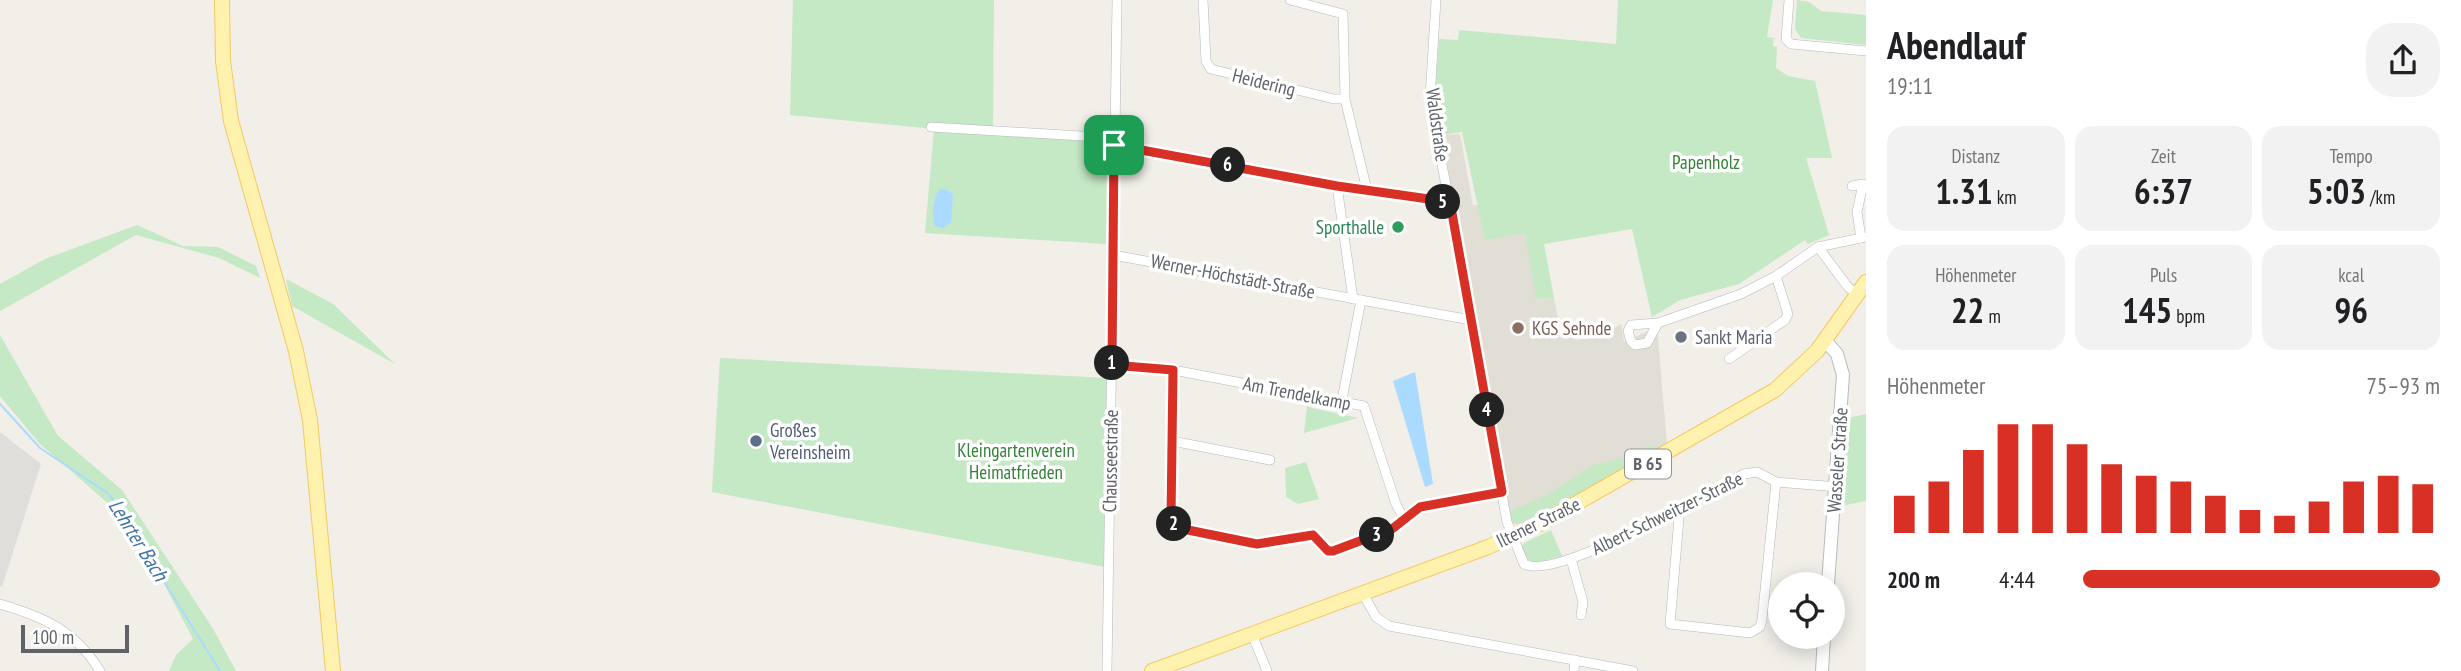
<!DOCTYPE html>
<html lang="de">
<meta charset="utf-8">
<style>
:root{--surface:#fff;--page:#f2f2f2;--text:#202124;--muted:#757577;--accent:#d93025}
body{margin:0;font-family:"PT Sans Narrow",sans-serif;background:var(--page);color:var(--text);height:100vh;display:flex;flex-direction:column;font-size:26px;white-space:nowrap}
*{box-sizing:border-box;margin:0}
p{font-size:23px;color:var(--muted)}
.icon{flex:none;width:38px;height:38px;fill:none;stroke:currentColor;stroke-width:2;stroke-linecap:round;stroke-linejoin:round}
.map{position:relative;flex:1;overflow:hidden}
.panel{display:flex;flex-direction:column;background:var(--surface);width:595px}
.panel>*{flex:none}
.tools{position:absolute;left:1768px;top:572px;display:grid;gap:14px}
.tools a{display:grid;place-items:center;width:77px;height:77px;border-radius:50%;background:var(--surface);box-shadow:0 4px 18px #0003;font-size:35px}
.scale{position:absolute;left:21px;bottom:18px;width:108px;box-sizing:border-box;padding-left:7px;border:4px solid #5f6368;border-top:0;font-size:19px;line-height:24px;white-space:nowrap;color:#5f6368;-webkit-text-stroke:5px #fff;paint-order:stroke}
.pin{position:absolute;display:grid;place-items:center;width:60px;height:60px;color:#fff;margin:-30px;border-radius:14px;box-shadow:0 4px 10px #0006}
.km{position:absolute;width:35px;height:35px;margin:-18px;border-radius:50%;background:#222;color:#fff;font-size:19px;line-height:35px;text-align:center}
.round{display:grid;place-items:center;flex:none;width:74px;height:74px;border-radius:28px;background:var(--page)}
.overview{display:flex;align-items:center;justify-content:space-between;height:119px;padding:0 21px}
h1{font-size:38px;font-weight:600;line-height:52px}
.metrics{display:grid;grid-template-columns:repeat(3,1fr);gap:10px;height:119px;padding:7px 21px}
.metrics div{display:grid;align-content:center;border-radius:18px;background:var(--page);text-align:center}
.metrics b{font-size:35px;font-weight:600}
.metrics small{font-size:19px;font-weight:400}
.metrics p{font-size:19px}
.chart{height:196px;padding:14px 21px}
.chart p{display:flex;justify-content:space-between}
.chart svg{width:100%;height:126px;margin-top:7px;stroke:var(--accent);stroke-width:6}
ul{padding:0 21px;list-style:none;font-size:23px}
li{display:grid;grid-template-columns:112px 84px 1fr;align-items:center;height:52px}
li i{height:18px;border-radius:9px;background:var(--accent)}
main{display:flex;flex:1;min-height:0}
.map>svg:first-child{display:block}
</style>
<main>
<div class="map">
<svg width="1866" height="671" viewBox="0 0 1866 671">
<rect width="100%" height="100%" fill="#f1efe8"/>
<!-- industrial -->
<path fill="#e0deda" d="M 0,432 L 41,464 L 2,587 L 0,586 Z"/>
<!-- education -->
<path fill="#e1ded6" d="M 1460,134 L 1473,205 L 1479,205 L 1525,233 L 1537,299 L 1554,298 L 1560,329 L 1576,340 L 1602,336 L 1621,324 L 1624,342 L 1657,327 L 1667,444 L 1517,525 L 1511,522 L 1442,135 Z"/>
<!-- green -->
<g fill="#c5e8c5">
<path d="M 793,0 L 994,0 L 993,132 L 1110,142 L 1106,244 L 925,233 L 934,129 L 790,115 Z"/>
<path d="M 1618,0 L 1773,0 L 1767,37 L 1774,38 L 1773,46 L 1777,47 L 1776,68 L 1788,76 L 1815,81 L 1832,158 L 1806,158 L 1829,235 L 1808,244 L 1805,240 L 1739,284 L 1680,300 L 1652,317 L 1632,229 L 1544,244 L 1554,298 L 1536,299 L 1525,233 L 1485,240 L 1462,132 L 1442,135 L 1435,93 L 1439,39 L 1458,40 L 1459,30 L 1616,44 Z"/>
<path d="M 1797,0 L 1809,2 L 1821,11 L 1866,15 L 1866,45 L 1801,38 L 1795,29 Z"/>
<path d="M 137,225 L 183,246 L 218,247 L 256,266 L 260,278 L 219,258 L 136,235 L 0,311 L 0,284 L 45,259 Z"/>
<path d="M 286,279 L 333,304 L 395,364 L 292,306 Z"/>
<path d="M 0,335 L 58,436 L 122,490 L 212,627 L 236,671 L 169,671 L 176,655 L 193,639 L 134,526 L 40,444 L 0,396 Z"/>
<path d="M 720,358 L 1107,378 L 1105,567 L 712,492 Z"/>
<path d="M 1307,406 L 1312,408 L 1358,418 L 1304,433 Z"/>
<path d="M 1866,414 L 1866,501 L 1841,506 L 1847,418 Z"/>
<path d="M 1651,445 L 1660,449 L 1547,512 L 1517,524 L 1512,521 L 1510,511 L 1545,496 L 1591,466 L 1639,453 Z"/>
<path d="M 1306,462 L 1319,499 L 1298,504 L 1286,497 L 1285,468 Z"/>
<path d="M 1551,530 L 1562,556 L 1531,564 L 1521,548 L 1524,543 Z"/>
</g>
<!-- water -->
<g fill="#aadaff">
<path d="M 940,189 L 948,190 L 953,195 L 951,222 L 944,228 L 935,226 C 931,217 933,197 940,189 Z"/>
<path d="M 1415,372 L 1433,484 L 1425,487 L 1393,381 Z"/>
</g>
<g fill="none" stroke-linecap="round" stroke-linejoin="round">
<!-- stream -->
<path stroke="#aadaff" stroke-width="2" d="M 0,404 L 40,448 L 109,494 L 220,671"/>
<!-- minor casing -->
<g stroke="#b5b8bc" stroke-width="10">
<g id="minor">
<path d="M 1203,0 L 1206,61 L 1211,69 L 1334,99 L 1345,99"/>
<path d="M 1290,0 L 1343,14 L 1345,99 L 1367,190"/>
<path d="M 1436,0 L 1430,98 L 1507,522 L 1524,564 C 1555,582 1709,492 1744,474 L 1757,472 L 1776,482 L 1839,487"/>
<path d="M 1789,0 L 1786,39 L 1791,44 L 1866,51"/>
<path d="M 931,127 L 1114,138"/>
<path d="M 1114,145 L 1337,186 L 1450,202"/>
<path d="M 1337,186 L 1353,299"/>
<path d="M 1852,186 L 1863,184 L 1857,212 L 1861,238"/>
<path d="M 1818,247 L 1848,287 L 1858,295"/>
<path d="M 1113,255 L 1471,320"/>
<path d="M 1658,323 L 1647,343 L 1635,345 L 1631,341 L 1628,331 L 1631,325 L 1658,323 L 1741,294 L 1776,276 L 1818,247 L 1866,237"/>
<path d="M 1729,359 L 1785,320 L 1788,314 L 1776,276"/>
<path d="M 1112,365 L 1173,370 L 1364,406 L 1396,504 L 1404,519"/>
<path d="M 1173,370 L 1171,517 L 1178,528 L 1257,544 L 1313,535 L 1328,551 L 1333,551 L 1392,529 L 1420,507 L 1502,492"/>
<path d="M 1342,400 L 1361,300"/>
<path d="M 1172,441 L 1270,460"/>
<path d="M 1675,510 L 1679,518 L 1670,624 L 1750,633 L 1760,627 L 1762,620 L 1776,482"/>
<path d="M 1571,559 L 1583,602 L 1581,615"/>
<path d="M 1362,592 L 1376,617 L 1389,626 L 1633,671"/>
<path d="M 0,604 C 44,617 75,630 100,671"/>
<path d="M 1252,634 L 1267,671"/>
<path d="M 1107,671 L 1117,0"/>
<path d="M 1574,671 L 1575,660"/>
</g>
</g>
<!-- secondary casing -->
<g stroke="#b6babf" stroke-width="14">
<g id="secondary">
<path d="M 1825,340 L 1837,354 L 1843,375 L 1828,584"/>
<path d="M 1822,671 L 1824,637"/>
</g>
</g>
<!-- primary casing -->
<g stroke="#f2c960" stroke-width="16">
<g id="primary">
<path d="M 222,0 L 223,61 L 231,121 L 296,351 L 310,420 L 333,671"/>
<path d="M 1152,671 L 1488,547 L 1542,523 L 1775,390 L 1817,351 L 1866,282"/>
</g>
</g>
<!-- minor -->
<use href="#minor" stroke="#fff" stroke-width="9"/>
<!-- secondary -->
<use href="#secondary" stroke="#fff" stroke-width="12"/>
<!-- primary -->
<use href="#primary" stroke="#fff2af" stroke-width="14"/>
</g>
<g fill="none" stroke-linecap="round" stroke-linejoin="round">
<!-- route casing -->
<g stroke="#fff" stroke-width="14">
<path id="route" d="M 1114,145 L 1337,186 L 1450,202 L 1502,492 L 1420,507 L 1392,529 L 1333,551 L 1328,551 L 1313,535 L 1257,544 L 1178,528 L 1171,517 L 1173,370 L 1112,365 Z"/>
</g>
<!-- route -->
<use href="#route" stroke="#d93025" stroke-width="9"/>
</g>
<!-- markers -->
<circle fill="#2e9e5b" stroke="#fff" stroke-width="2.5" cx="1398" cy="227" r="7"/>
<circle fill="#8d6e63" stroke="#fff" stroke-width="2.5" cx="1518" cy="328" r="7"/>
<circle fill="#6b7280" stroke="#fff" stroke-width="2.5" cx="1681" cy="337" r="7"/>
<circle fill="#5c6f8a" stroke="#fff" stroke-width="2.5" cx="756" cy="441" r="7"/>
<g text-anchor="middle" stroke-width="7" stroke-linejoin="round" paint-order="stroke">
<!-- shield labels -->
<rect fill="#fff" stroke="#8f9295" stroke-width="2" x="1625" y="449.5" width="46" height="29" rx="5"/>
<g font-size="18" font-weight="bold" fill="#5f6368">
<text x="1648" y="470">B 65</text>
</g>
<!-- street labels -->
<g font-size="19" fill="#5f6368" stroke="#fff">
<text transform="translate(1264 82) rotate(14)" y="7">Heidering</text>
<text transform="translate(1438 125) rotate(82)" y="7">Waldstraße</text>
<text transform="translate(1233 276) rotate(11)" y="7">Werner-Höchstädt-Straße</text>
<text transform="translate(1297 393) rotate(11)" y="7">Am Trendelkamp</text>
<text transform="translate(1837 460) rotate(-86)" y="7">Wasseler Straße</text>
<text transform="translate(1110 461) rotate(-89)" y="7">Chausseestraße</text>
<text transform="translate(1667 513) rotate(-26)" y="7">Albert-Schweitzer-Straße</text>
<text transform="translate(1538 522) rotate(-26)" y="7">Iltener Straße</text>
</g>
<!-- park labels -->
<g font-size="19" fill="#348238" stroke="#fff">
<text x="1706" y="169">Papenholz</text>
<text x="1016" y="457">Kleingartenverein<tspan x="1016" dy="22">Heimatfrieden</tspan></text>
</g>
<!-- leisure labels -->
<g font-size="19" fill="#27864d" stroke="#fff" text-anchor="end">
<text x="1384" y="234">Sporthalle</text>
</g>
<!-- education labels -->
<g font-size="19" fill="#785e54" stroke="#fff" text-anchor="start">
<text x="1532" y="335">KGS Sehnde</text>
</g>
<!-- worship labels -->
<g font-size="19" fill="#5b616d" stroke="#fff" text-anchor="start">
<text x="1695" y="344">Sankt Maria</text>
</g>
<!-- service labels -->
<g font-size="19" fill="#4e5e75" stroke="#fff" text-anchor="start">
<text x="770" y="437">Großes<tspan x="770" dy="22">Vereinsheim</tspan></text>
</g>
<!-- water labels -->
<g font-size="21" font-style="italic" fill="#4174aa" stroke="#fff">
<text transform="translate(138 540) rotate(58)" y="7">Lehrter Bach</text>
</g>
</g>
</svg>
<div class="tools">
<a><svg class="icon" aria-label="locate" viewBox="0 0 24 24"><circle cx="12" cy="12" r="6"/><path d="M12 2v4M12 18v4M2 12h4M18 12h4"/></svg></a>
</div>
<div class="scale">100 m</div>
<div class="pin" style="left:1114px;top:145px;background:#1e9e55"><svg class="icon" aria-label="arrive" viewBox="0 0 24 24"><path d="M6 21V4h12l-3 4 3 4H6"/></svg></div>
<b class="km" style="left:1112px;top:363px">1</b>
<b class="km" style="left:1174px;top:524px">2</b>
<b class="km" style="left:1377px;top:535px">3</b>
<b class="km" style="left:1487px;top:410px">4</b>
<b class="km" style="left:1443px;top:202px">5</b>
<b class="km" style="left:1228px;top:165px">6</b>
</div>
<section class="panel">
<div class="overview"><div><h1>Abendlauf</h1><p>19:11</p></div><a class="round"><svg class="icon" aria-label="share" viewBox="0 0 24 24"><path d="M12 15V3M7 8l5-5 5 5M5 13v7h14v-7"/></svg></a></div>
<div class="metrics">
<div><p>Distanz</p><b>1.31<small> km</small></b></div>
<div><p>Zeit</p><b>6:37</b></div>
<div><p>Tempo</p><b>5:03<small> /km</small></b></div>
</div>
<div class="metrics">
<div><p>Höhenmeter</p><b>22<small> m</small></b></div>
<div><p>Puls</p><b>145<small> bpm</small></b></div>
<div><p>kcal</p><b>96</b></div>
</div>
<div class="chart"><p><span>Höhenmeter</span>75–93 m</p>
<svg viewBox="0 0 160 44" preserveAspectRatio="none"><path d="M5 44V31M15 44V26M25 44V15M35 44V6M45 44V6M55 44V13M65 44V20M75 44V24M85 44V26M95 44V31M105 44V36M115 44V38M125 44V33M135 44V26M145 44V24M155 44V27"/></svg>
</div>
<ul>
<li><b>200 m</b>4:44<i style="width:100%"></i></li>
</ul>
</section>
</main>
